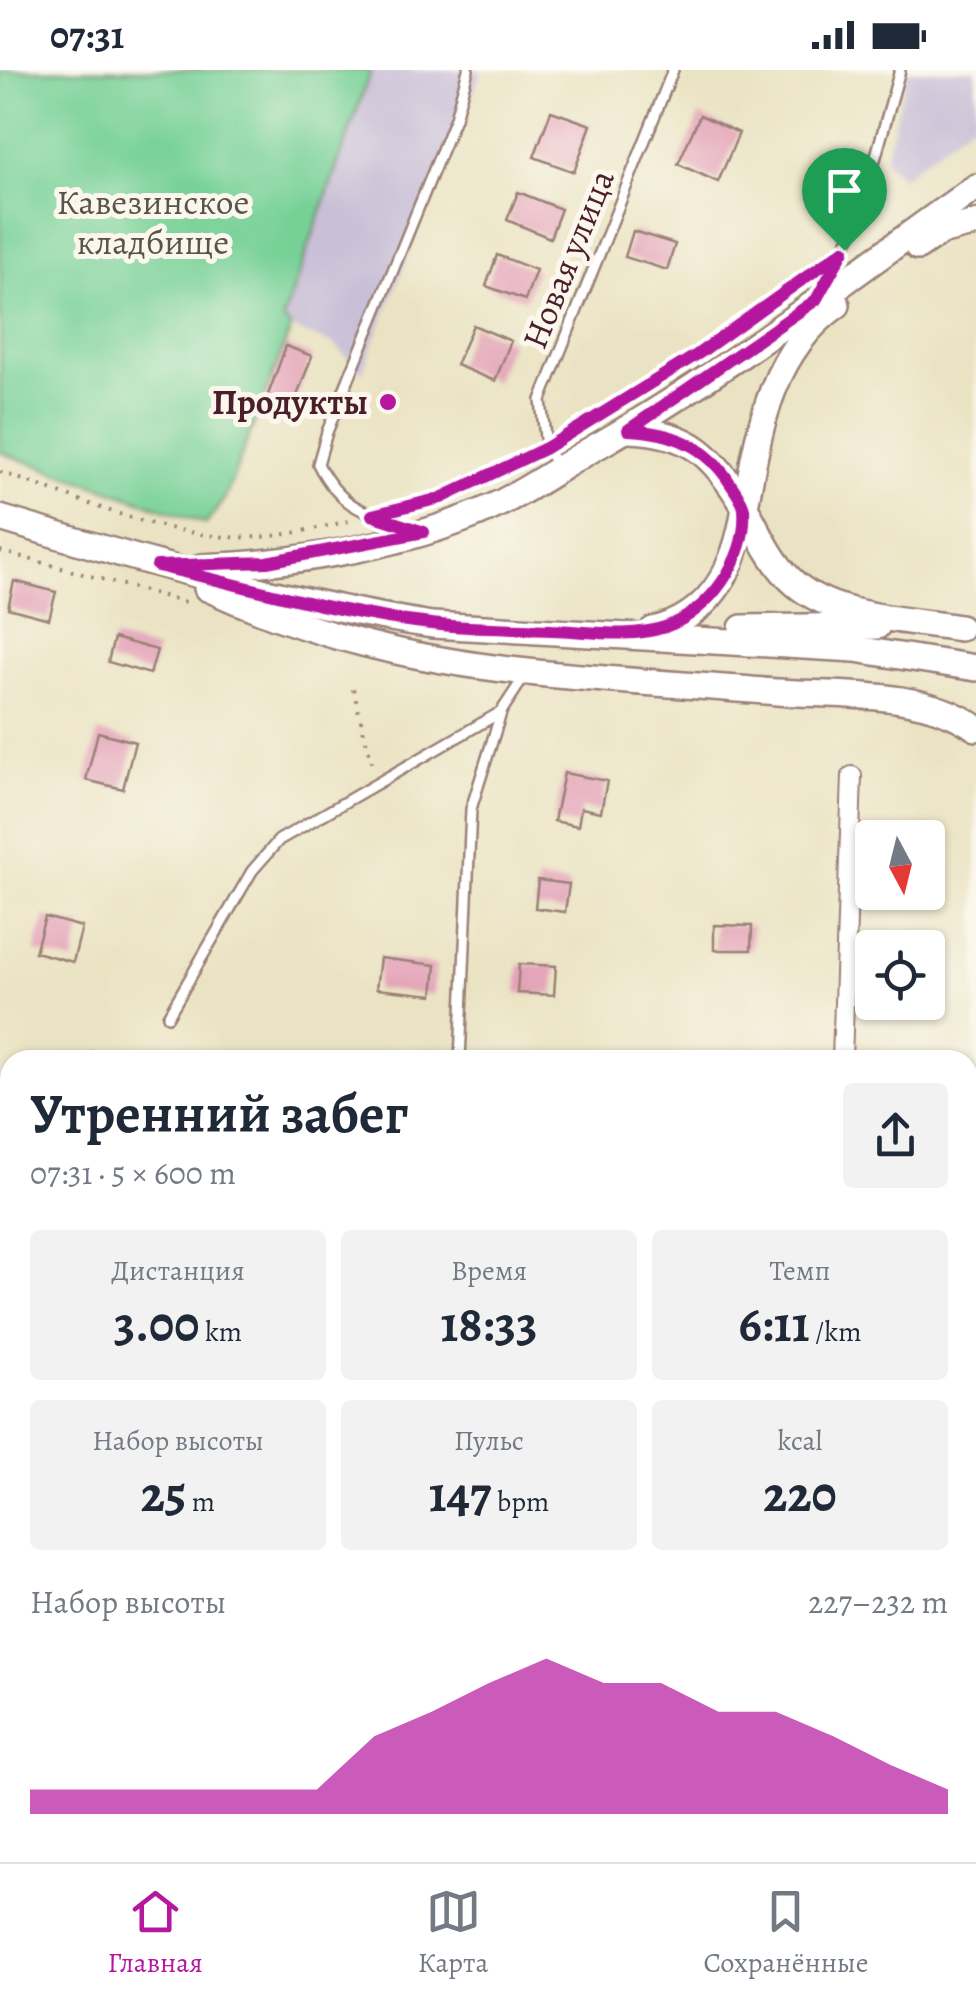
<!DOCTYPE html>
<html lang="ru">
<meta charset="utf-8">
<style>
:root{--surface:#fff;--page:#f2f2f3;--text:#1f2937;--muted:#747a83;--line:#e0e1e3;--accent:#b5179e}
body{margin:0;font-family:Alegreya,serif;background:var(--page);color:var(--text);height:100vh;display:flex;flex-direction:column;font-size:38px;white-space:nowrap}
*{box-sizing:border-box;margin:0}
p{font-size:32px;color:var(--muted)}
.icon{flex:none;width:55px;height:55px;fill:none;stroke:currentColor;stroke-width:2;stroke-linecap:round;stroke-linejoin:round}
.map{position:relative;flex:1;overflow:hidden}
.side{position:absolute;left:0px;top:980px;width:978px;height:812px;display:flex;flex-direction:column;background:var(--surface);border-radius:30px 30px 0 0;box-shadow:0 2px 8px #0004}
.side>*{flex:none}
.needle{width:65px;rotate:173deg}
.tools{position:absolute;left:855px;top:750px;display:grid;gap:20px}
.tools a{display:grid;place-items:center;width:90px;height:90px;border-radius:10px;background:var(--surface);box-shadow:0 2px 8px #0004;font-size:50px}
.pin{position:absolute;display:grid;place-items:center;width:85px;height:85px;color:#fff;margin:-102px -42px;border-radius:50% 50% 50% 0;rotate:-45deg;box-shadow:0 0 10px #0007}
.pin .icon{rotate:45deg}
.round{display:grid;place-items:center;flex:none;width:105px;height:105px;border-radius:10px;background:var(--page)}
.head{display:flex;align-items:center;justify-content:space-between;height:170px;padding:0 30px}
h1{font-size:55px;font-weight:600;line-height:75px}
.stats{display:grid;grid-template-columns:repeat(3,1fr);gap:15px;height:170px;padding:10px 30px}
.stats div{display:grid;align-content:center;border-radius:10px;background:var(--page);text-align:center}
.stats b{font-size:50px;font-weight:600}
.stats small{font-size:28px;font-weight:400}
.stats p{font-size:28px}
.chart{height:280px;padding:20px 30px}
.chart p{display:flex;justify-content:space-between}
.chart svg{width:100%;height:180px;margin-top:10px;fill:var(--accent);opacity:.7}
.status{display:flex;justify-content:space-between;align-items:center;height:70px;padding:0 50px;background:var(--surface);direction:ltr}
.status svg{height:28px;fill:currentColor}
.tabs{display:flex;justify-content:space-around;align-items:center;height:140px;border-top:2px solid var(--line);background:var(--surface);font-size:28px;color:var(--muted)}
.tabs a{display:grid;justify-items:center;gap:5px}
.tabs .on{color:var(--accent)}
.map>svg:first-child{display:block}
</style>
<div class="status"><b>07:31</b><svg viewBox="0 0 49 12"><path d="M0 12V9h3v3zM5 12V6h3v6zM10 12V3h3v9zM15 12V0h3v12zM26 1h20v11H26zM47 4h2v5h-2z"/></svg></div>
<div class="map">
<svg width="976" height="1792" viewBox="0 0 976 1792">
<rect width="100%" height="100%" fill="#fbf7ec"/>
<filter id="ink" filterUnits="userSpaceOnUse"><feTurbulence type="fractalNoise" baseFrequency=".01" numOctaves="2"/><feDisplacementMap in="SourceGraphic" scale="20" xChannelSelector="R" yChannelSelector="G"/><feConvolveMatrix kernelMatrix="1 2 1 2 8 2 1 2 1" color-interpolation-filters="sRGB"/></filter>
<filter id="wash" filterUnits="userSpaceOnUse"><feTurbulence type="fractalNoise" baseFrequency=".0048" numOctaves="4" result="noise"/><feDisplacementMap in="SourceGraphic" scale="40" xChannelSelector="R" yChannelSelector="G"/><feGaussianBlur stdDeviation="2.25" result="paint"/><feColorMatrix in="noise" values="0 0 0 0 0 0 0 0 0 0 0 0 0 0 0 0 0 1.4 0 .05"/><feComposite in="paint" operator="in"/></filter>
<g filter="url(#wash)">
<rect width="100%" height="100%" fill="#eae3c3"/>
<!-- industrial -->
<g fill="#c9bfd7">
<path d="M 371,0 L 482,0 L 362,302 L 335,275 L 291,258 L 282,249 Z"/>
<path d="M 908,0 L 976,0 L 976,50 L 902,107 L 884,91 Z"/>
</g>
<!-- green -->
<path fill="#77d197" stroke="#607861" stroke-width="2.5" d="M 0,0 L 371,0 L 283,249 L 291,258 L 225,428 L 206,454 L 0,382 Z"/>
<g id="blocks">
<!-- building -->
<g fill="#e3a1b7">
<path d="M 551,41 L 591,55 L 574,102 L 534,87 Z"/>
<path d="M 700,45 L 739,63 L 718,112 L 678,94 Z"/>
<path d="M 518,122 L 561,139 L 550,168 L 507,150 Z"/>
<path d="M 633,161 L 675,174 L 667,200 L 625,187 Z"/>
<path d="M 497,185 L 536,200 L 525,230 L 486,216 Z"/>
<path d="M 473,255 L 511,271 L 495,311 L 456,295 Z"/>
<path d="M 286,276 L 312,286 L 288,350 L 262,341 Z"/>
<path d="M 14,511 L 56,522 L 49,549 L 8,538 Z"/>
<path d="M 114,568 L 157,580 L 150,604 L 108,592 Z"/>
<path d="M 98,662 L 135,672 L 123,719 L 86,710 Z"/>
<path d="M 564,703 L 607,711 L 601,742 L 581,738 L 578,756 L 554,751 Z"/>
<path d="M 538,810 L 569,814 L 565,842 L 535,838 Z"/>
<path d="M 45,847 L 82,857 L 73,892 L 35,882 Z"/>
<path d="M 714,855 L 752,856 L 751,880 L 714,880 Z"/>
<path d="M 380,888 L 436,895 L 433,925 L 376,919 Z"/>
<path d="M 519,894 L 556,896 L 554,925 L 517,923 Z"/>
</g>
</g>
</g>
<g filter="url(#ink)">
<use href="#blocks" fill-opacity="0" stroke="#9a8177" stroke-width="2.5"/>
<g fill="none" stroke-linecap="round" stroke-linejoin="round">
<!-- service casing -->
<g stroke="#9a8177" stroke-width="14">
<g id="service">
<path d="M 823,218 L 857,154 L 900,0"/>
<path d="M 558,397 L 546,377 L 541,330 L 673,0"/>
<path d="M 412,458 C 366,443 341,439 318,394 L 327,362 L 455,48 L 468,0"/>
<path d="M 168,946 L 252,801 L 279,770 L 501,642 L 526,604"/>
<path d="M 93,987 L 97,990"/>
<path d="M 460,990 L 471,739 L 501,643"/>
<path d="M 0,1215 L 10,1187"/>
<path d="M 0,1397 L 10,1401"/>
<path d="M 579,1792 L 597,1782"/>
</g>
</g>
<!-- minor casing -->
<g stroke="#9a8177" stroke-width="22">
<g id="minor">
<path d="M 842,990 L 852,706"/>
<path d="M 0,1077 L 10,1081"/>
</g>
</g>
<!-- secondary casing -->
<g stroke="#9a8177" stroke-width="30">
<g id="secondary">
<path d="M 918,177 L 940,162 L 976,153"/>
<path d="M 837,235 C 770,282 759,361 745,437 C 758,461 770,489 790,509 C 830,549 907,549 960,558"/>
<path d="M 628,360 C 692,362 712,385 745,437 C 737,493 714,546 653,560"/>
<path d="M 0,448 C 142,491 285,532 432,555 L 855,579 L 976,598"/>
<path d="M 201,497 C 288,494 386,479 469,447 C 517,429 556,399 601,374 C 731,299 853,204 976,117"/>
<path d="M 207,518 C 311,566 415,590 528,602 C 611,611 694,615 777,622 C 839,626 924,620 976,658"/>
<path d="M 742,558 L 877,556"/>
<path d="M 968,1704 L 976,1670"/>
<path d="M 946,1792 L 948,1782"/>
</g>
</g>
<!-- path -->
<g stroke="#9a8177" stroke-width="4" stroke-dasharray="2.5 8" stroke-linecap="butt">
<path d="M 726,264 L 812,203"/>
<path d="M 583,355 L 677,297"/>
<path d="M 0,402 C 73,426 150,462 228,467 C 269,470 310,460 349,451"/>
<path d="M 402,438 L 441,428 L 531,385"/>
<path d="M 0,481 L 188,533"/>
<path d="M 353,619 L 373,698"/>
</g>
<!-- service -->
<use href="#service" stroke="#fff" stroke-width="9"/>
<!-- minor -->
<use href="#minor" stroke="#fff" stroke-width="18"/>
<!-- secondary -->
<use href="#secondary" stroke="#fff" stroke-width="25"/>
</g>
</g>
<g fill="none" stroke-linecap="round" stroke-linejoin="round" filter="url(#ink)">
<!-- route casing -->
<g stroke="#fff" stroke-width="20">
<path id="route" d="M 844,180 L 816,230 L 628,360 C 672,362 706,375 730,413 C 735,421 743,431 744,439 C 748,488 710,542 665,557 C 629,569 589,561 552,560 C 512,558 471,559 431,554 C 339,544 247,516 157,496 L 267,492 L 424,462 L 372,445 L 441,428 L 546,378 L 698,284 Z"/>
</g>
<!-- route -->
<use href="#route" stroke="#b5179e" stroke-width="12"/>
</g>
<!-- markers -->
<circle fill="#b5179e" stroke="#fbf7ec" stroke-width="4" cx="388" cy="332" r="10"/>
<g text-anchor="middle" stroke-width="10" stroke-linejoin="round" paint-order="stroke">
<!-- park labels -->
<g font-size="35" fill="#58544b" stroke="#fbf7ec">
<text x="153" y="144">Кавезинское<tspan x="153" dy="40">кладбище</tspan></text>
</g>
<!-- street labels -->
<g font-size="35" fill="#4a1f2b" stroke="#fbf7ec">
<text transform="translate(568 189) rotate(-68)" y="12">Новая улица</text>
</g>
<!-- poi labels -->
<g font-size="35" font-weight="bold" fill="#4a1f2b" stroke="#fbf7ec" text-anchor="end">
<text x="368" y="344">Продукты</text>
</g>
</g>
</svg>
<div class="tools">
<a><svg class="needle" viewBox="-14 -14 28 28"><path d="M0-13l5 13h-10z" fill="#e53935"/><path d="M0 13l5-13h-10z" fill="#747a83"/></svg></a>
<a><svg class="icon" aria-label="locate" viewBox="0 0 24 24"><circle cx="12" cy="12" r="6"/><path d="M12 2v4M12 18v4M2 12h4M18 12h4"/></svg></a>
</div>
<div class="pin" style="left:844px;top:180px;background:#1e9e55"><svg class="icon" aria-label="arrive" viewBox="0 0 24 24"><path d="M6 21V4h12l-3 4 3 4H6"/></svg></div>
<section class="side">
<div class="head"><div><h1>Утренний забег</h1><p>07:31 · 5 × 600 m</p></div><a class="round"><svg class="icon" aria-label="share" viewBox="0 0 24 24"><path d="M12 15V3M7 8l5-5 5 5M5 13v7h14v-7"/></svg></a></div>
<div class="stats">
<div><p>Дистанция</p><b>3.00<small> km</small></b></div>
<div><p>Время</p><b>18:33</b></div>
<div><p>Темп</p><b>6:11<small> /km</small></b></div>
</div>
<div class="stats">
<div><p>Набор высоты</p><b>25<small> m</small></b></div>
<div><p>Пульс</p><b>147<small> bpm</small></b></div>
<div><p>kcal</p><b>220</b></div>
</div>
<div class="chart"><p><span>Набор высоты</span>227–232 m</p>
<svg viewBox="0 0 160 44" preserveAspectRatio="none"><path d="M0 44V38L10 38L20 38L30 38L40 38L50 38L60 25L70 19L80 12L90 6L100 12L110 12L120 19L130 19L140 25L150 32L160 38V44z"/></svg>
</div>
</section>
</div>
<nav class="tabs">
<a class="on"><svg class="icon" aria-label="home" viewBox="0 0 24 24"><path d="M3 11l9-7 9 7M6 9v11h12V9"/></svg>Главная</a>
<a><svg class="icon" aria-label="map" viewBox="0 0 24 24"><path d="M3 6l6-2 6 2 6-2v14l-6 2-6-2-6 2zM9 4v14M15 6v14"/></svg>Карта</a>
<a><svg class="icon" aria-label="saved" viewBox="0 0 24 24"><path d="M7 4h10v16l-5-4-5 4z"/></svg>Сохранённые</a>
</nav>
